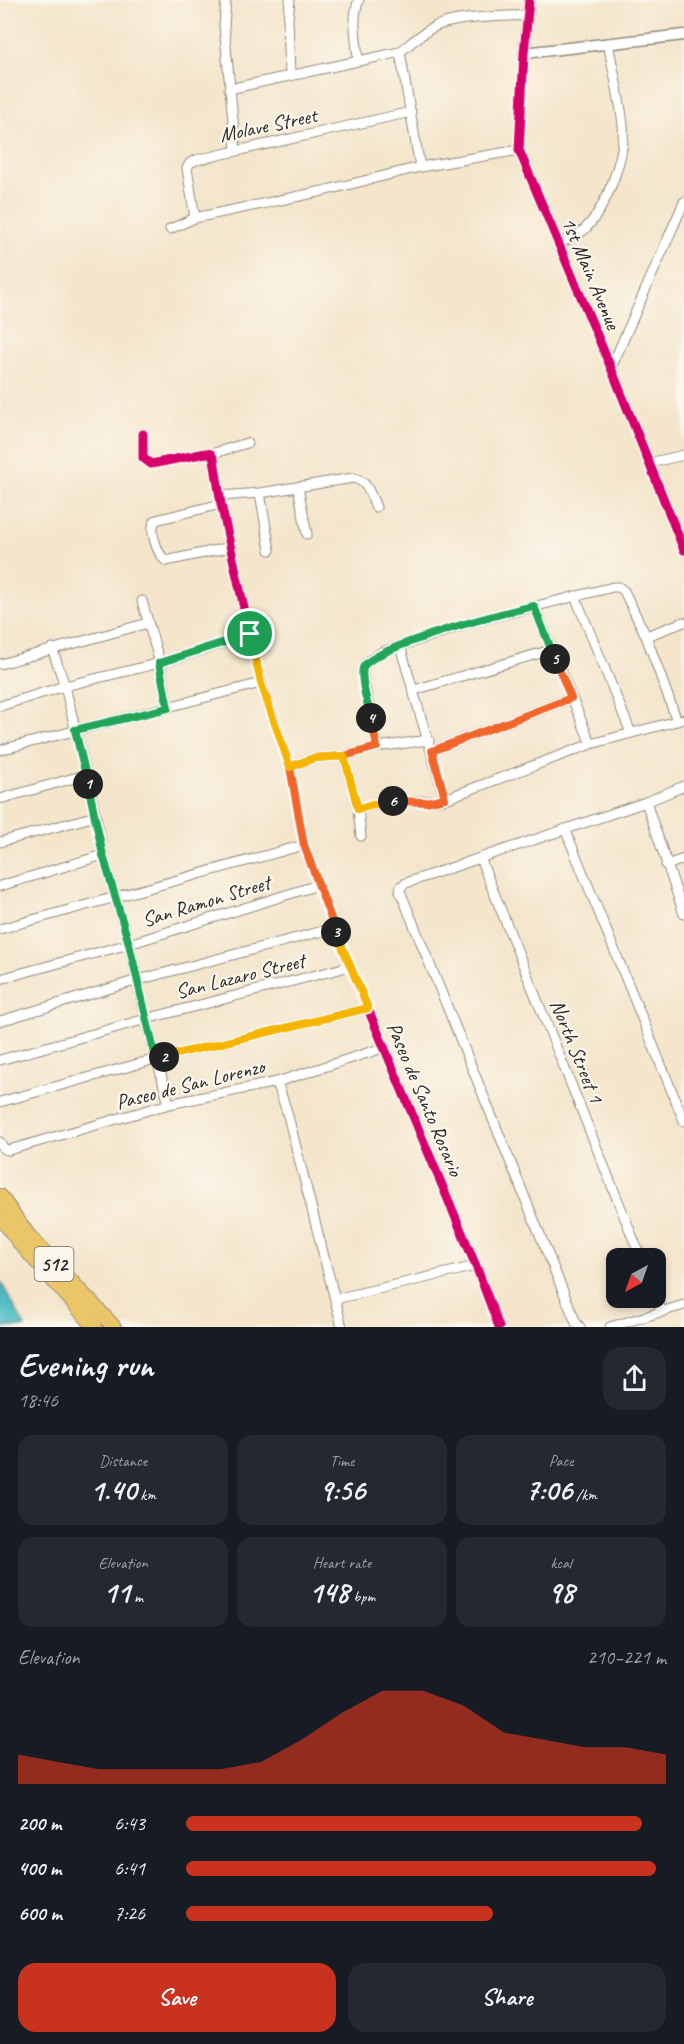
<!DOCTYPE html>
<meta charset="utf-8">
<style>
:root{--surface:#171b24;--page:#242831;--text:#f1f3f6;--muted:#9ea1a6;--accent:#c8321e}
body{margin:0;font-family:Caveat,sans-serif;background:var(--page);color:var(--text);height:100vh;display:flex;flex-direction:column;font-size:22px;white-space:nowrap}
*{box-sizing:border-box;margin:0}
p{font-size:20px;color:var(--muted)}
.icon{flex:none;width:33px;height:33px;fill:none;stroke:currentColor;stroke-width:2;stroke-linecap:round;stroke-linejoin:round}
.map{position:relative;height:1327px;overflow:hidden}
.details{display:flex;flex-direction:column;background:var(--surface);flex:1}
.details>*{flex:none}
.needle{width:39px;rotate:220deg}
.controls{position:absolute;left:606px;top:1248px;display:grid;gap:12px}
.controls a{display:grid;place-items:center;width:60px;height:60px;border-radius:12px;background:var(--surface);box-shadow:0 3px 9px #0003;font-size:30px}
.pin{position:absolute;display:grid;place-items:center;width:51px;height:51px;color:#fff;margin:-26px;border:3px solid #fff;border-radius:50%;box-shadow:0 2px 6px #0007}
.km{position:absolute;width:30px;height:30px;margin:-15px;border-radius:50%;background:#222;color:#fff;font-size:16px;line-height:30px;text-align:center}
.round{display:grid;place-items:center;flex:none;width:63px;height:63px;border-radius:18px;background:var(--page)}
.head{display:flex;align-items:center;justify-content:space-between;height:102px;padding:0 18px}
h1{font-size:33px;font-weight:800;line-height:45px}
.stats{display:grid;grid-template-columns:repeat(3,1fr);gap:9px;height:102px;padding:6px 18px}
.stats div{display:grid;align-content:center;border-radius:15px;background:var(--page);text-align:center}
.stats b{font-size:30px;font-weight:800}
.stats small{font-size:16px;font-weight:400}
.stats p{font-size:16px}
.chart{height:168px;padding:12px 18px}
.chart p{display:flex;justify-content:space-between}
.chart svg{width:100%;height:108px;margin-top:6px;fill:var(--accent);opacity:.7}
.action{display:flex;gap:12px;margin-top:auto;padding:12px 18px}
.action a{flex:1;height:69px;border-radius:18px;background:var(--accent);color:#fff;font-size:24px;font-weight:800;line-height:69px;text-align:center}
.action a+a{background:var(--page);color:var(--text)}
ul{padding:0 18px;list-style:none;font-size:20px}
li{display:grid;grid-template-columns:96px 72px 1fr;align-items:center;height:45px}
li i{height:15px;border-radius:8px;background:var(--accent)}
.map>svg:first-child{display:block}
</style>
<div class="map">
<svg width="684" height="1327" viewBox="0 0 684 1327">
<rect width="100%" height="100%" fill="#fbf7ec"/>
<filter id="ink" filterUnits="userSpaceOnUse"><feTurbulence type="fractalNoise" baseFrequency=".0167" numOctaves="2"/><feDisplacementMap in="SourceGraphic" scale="12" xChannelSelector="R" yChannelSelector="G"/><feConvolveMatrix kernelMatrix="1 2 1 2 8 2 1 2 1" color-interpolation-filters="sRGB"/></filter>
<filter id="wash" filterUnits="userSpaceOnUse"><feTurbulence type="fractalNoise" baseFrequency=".008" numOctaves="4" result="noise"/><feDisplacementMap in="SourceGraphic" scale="24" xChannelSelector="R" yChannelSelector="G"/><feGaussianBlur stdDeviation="1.35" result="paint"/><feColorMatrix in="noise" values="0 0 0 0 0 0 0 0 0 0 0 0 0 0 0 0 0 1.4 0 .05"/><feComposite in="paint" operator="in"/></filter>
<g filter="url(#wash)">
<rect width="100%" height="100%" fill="#f4e5cb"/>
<!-- water -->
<path fill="#4ebcc7" stroke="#3c7479" stroke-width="1.5" d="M 0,1280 L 25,1327 L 0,1327 Z"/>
</g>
<g filter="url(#ink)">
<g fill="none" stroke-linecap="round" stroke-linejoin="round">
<!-- minor casing -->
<g stroke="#90887b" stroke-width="11">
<g id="minor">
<path d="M 226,0 L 224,26 L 236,151"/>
<path d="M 524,53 L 519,150 L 611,368 L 684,550"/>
<path d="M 358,60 C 357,42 351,17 359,0"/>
<path d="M 290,75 L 288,19 L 290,0"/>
<path d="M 229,89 L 400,52"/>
<path d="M 420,167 L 400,52 C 411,43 422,33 434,27 C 456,16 503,17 529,15"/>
<path d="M 195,218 L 187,168 L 190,163 L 196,160 L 411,112"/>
<path d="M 170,229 L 195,218 L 323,191 L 420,167 L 519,150"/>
<path d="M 560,243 C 568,239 577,236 584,230 C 606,209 626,156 623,125 C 620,98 613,70 608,43"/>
<path d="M 611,368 L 684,202"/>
<path d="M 143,434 L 143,458 L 151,464 L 206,453 L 211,454 L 214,459 L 221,504 L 257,667 L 290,767 L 304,845 L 334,928 L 476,1266 L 499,1327"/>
<path d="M 211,454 L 247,443"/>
<path d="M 649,463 L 684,455"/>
<path d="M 298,487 L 307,534"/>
<path d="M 260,493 L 270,550"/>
<path d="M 220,496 L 260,493 L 353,478 C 368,481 370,494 376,507"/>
<path d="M 221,504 L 156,520 C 148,528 157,554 166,561 L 231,547"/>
<path d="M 575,596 L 631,733"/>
<path d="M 142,601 L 160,663 L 168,708"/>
<path d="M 534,606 L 591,744"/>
<path d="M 646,636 L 684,622"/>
<path d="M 400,646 L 445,799"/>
<path d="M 52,648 L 65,686 L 96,816 L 103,855 L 129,944 L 146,1019 L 169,1104"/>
<path d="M 0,664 L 148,623"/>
<path d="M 414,690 L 551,650"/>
<path d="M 0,706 L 65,686 L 160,663 L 250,635"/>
<path d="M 377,747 L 363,678 L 363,668 L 367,662 L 382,652 L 476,621 L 613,587 L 619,587 L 624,591 L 646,636 L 677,721"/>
<path d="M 0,750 L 261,683"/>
<path d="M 432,751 L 571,698"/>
<path d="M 344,756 L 358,809 C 386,798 415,804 445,799 L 591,744 L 684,719"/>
<path d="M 290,767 L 314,758 L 344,756 L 377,747 L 429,740"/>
<path d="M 0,799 L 85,775"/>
<path d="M 646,802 L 684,914"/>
<path d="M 358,809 L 361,836"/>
<path d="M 565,829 L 684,1121"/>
<path d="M 0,842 L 96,816"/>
<path d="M 480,858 L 641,1258"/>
<path d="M 666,865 L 684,859"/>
<path d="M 0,886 L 103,855"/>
<path d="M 0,929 L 304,845"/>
<path d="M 0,979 L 129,944 L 318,885"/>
<path d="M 0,1021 L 138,980 L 334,928"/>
<path d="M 0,1060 L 146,1019 L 351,966"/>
<path d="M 277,1082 L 287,1112 L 342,1327"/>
<path d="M 0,1102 L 156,1059 L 368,1008"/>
<path d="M 0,1142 L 4,1149 L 9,1150 L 169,1104 L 277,1082 L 383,1048"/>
<path d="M 656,1296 L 662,1312"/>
<path d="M 335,1299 L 476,1266"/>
<path d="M 580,1327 L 576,1323 L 400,891 L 401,886 L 406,883 L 646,802 L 684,786"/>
<path d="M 610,1327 L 684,1305"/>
</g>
</g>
<!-- tertiary casing -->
<g stroke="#90887b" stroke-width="13">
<path id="tertiary" d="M 529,0 L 524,53 L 684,35"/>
</g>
<!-- primary casing -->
<g stroke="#90887b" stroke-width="16">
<g id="primary">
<path d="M 0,1196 L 28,1235 L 114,1327"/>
<path d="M 0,1216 L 19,1242 L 95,1327"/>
</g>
</g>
<!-- minor -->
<use href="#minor" stroke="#fff" stroke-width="9"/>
<!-- tertiary -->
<use href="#tertiary" stroke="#fff" stroke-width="10"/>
<!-- primary -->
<use href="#primary" stroke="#ebc669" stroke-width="14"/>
<!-- cycleway casing -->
<g stroke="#fbf7ec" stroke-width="13">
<g id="cycleway">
<path d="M 529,0 L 524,53 L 519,150 L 611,368 L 684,550"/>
<path d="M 143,434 L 143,458 L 151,464 L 206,453 L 211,454 L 214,459 L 221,504 L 257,667 L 290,767 L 304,845 L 334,928 L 476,1266 L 499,1327"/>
</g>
</g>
<!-- cycleway -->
<use href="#cycleway" stroke="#d6006c" stroke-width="9"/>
</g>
</g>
<g fill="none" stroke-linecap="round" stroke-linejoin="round" filter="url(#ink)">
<!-- split-1 casing -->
<g stroke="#fff" stroke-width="12">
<path id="split-1" d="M 88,784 L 75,730 L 168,708 L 159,663 L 250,634"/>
</g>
<!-- split-2 casing -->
<g stroke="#fff" stroke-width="12">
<path id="split-2" d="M 88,784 L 103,855 L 129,944 L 156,1059 L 164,1057"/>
</g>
<!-- split-3 casing -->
<g stroke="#fff" stroke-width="12">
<path id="split-3" d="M 164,1057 L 368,1008 L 336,932"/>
</g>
<!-- split-4 casing -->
<g stroke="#fff" stroke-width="12">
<path id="split-4" d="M 336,932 L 304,845 L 290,767 L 314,758 L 344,756 L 377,747 L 371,718"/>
</g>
<!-- split-5 casing -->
<g stroke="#fff" stroke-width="12">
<path id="split-5" d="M 371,718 C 368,705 360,680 363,668 C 370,647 507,612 534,606 L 555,659"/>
</g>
<!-- split-6 casing -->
<g stroke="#fff" stroke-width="12">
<path id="split-6" d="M 393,801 L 426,802 L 445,798 L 432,751 L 571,698 L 555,659"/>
</g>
<!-- split-7 casing -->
<g stroke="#fff" stroke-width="12">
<path id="split-7" d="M 250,634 L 261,683 L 290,767 L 314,758 L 344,756 L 358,809 L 369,805 L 393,801"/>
</g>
<!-- split-1 -->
<use href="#split-1" stroke="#22a559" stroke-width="8"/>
<!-- split-2 -->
<use href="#split-2" stroke="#22a559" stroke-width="8"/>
<!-- split-3 -->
<use href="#split-3" stroke="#f5b400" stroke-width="8"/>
<!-- split-4 -->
<use href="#split-4" stroke="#f0652b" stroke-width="8"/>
<!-- split-5 -->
<use href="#split-5" stroke="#22a559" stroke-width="8"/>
<!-- split-6 -->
<use href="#split-6" stroke="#f0652b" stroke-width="8"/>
<!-- split-7 -->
<use href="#split-7" stroke="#f5b400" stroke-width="8"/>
</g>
<g text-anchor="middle" stroke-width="4.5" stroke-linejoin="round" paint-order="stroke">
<!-- shield labels -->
<rect fill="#fbf7ec" stroke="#696865" stroke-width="1.5" x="34.5" y="1247" width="39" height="34" rx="4.5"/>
<g font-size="20" font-weight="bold" fill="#2b2b2b">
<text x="54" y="1271">512</text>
</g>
<!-- street labels -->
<g font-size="21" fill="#2b2b2b" stroke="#fbf7ec">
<text transform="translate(268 125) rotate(-12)" y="7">Molave Street</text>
<text transform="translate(591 273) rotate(67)" y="7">1st Main Avenue</text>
<text transform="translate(206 901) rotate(-17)" y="7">San Ramon Street</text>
<text transform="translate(240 976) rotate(-14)" y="7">San Lazaro Street</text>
<text transform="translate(577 1051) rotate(68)" y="7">North Street 1</text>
<text transform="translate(190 1084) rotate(-14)" y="7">Paseo de San Lorenzo</text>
<text transform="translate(425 1099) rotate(67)" y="7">Paseo de Santo Rosario</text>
</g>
</g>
</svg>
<div class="controls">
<a><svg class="needle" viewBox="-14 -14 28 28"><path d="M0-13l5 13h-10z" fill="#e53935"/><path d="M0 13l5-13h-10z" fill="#9ea1a6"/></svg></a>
</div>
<div class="pin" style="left:250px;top:634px;background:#1e9e55"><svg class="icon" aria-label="arrive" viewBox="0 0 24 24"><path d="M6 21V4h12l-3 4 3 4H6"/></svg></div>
<b class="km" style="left:88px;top:784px">1</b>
<b class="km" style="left:164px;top:1057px">2</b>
<b class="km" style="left:336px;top:932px">3</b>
<b class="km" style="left:371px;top:718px">4</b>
<b class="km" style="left:555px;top:659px">5</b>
<b class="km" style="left:393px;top:801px">6</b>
</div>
<section class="details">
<div class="head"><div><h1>Evening run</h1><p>18:46</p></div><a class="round"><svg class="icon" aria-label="share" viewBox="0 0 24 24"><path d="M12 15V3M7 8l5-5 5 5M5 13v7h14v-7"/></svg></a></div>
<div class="stats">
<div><p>Distance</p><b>1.40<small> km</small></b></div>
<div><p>Time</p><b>9:56</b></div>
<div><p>Pace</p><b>7:06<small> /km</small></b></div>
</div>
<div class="stats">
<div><p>Elevation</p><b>11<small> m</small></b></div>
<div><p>Heart rate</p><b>148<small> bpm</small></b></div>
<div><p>kcal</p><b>98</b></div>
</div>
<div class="chart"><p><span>Elevation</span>210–221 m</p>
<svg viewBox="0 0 160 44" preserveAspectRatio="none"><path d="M0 44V32L10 35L20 38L30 38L40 38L50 38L60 35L70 26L80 15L90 6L100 6L110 12L120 23L130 26L140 29L150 29L160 32V44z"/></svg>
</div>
<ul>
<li><b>200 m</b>6:43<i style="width:95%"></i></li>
<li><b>400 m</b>6:41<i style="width:98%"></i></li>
<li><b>600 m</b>7:26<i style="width:64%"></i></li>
</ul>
<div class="action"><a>Save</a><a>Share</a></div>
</section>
